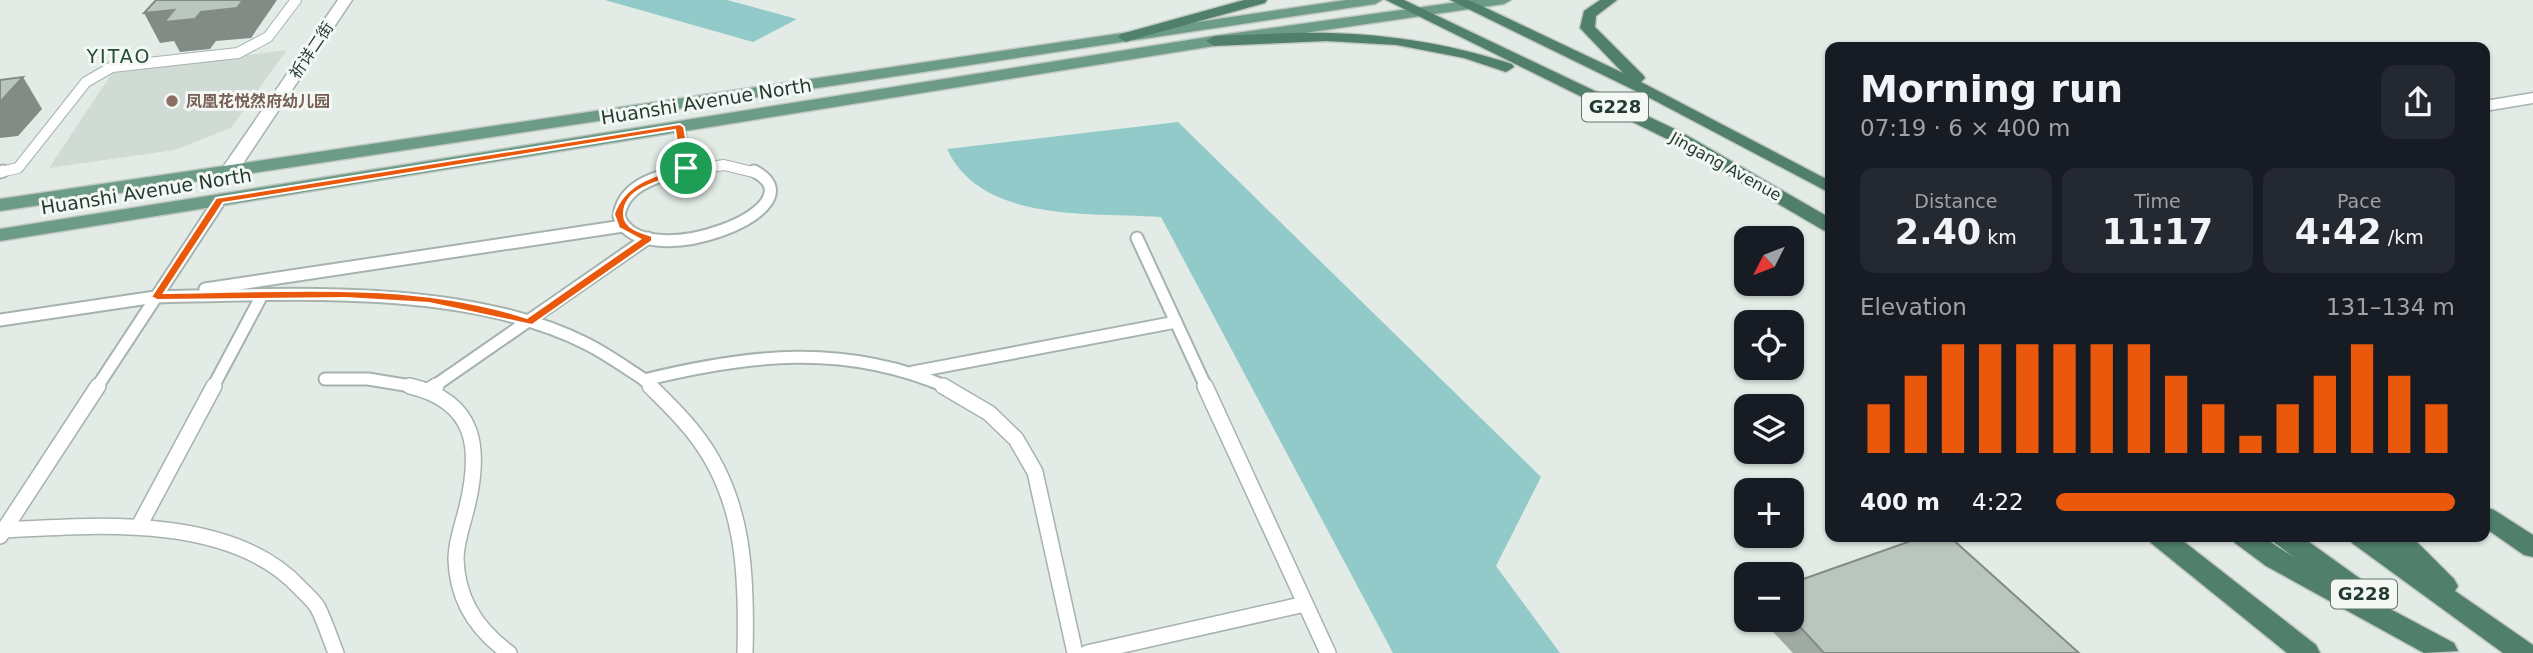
<!DOCTYPE html>
<meta charset="utf-8">
<style>
:root{--surface:#171b24;--page:#242831;--text:#f1f3f6;--muted:#9ea1a6;--accent:#ea580c}
body{margin:0;font-family:"DejaVu Sans","Noto Sans SC",sans-serif;background:var(--page);color:var(--text);height:100vh;display:flex;flex-direction:column;font-size:26px;white-space:nowrap}
*{box-sizing:border-box;margin:0}
p{font-size:23px;color:var(--muted)}
.icon{flex:none;width:38px;height:38px;fill:none;stroke:currentColor;stroke-width:2;stroke-linecap:round;stroke-linejoin:round}
.map{position:relative;flex:1;overflow:hidden}
.details{position:absolute;left:1825px;top:42px;width:665px;height:500px;display:flex;flex-direction:column;background:var(--surface);border-radius:14px;box-shadow:0 2px 5px #0004}
.details>*{flex:none}
.needle{width:46px;rotate:228deg}
.tools{position:absolute;left:1734px;top:226px;display:grid;gap:14px}
.tools a{display:grid;place-items:center;width:70px;height:70px;border-radius:14px;background:var(--surface);box-shadow:0 2px 5px #0004;font-size:35px}
.pin{position:absolute;display:grid;place-items:center;width:60px;height:60px;color:#fff;margin:-30px;border:4px solid #fff;border-radius:50%;box-shadow:0 2px 7px #0007}
.round{display:grid;place-items:center;flex:none;width:74px;height:74px;border-radius:14px;background:var(--page)}
.head{display:flex;align-items:center;justify-content:space-between;height:119px;padding:0 35px}
h1{font-size:38px;font-weight:800;line-height:52px}
.stats{display:grid;grid-template-columns:repeat(3,1fr);gap:10px;height:119px;padding:7px 35px}
.stats div{display:grid;align-content:center;border-radius:14px;background:var(--page);text-align:center}
.stats b{font-size:35px;font-weight:800}
.stats small{font-size:19px;font-weight:400}
.stats p{font-size:19px}
.chart{height:196px;padding:14px 35px}
.chart p{display:flex;justify-content:space-between}
.chart svg{width:100%;height:126px;margin-top:7px;stroke:var(--accent);stroke-width:6}
ul{padding:0 35px;list-style:none;font-size:23px}
li{display:grid;grid-template-columns:112px 84px 1fr;align-items:center;height:52px}
li i{height:18px;border-radius:9px;background:var(--accent)}
.map>svg:first-child{display:block}
</style>
<div class="map">
<svg width="2533" height="653" viewBox="0 0 2533 653">
<rect width="100%" height="100%" fill="#e3ebe6"/>
<!-- built -->
<path fill="#d1dbd5" d="M 287,50 L 231,128 L 175,150 L 49,168 L 112,73 Z"/>
<!-- water -->
<g fill="#91cac8">
<path d="M 605,0 L 727,0 L 797,19 L 753,42 Z"/>
<path d="M 1178,122 L 1541,477 L 1496,566 L 1560,653 L 1393,653 L 1161,217 C 1092,212 982,224 947,149 Z"/>
</g>
<g fill="none" stroke-linecap="round" stroke-linejoin="round">
<!-- service-far2 casing -->
<g stroke="#a6b3ac" stroke-width="12">
<g id="service-far2">
<path d="M 680,127 L 686,168"/>
<path d="M 0,172 L 18,168 L 86,82 L 112,67 L 238,53 L 268,37 L 296,0"/>
<path d="M 671,173 L 724,165 L 757,173"/>
</g>
</g>
<!-- service-far1 casing -->
<g stroke="#a6b3ac" stroke-width="15">
<g id="service-far1">
<path d="M 678,171 C 652,178 623,187 619,216 C 639,278 826,208 754,171"/>
<path d="M 0,172 L 3,171"/>
<path d="M 1137,238 L 1206,387"/>
<path d="M 205,289 L 623,226"/>
<path d="M 157,297 C 289,294 467,283 587,344 C 607,354 626,368 645,380 L 652,387"/>
<path d="M 0,320 L 162,296"/>
<path d="M 913,372 L 1176,322"/>
<path d="M 325,379 L 368,379 L 417,387"/>
<path d="M 644,380 C 750,354 845,343 947,387"/>
<path d="M 97,387 L 220,200"/>
<path d="M 213,387 L 262,295"/>
<path d="M 433,387 L 648,238"/>
</g>
</g>
<!-- service casing -->
<g stroke="#a6b3ac" stroke-width="18">
<g id="service">
<path d="M 410,386 C 477,402 481,449 467,507 C 463,524 456,541 456,559 C 457,600 477,630 509,653"/>
<path d="M 650,386 C 665,401 681,416 694,433 C 745,497 747,575 745,653"/>
<path d="M 943,386 L 989,413 L 1016,439 L 1035,472 L 1075,653"/>
<path d="M 1205,386 L 1328,653"/>
<path d="M 428,391 L 436,386"/>
<path d="M 139,526 L 214,386"/>
<path d="M 4,530 C 96,525 232,514 300,588 C 306,594 314,601 318,608 C 325,622 330,638 336,653"/>
<path d="M 0,536 L 98,386"/>
<path d="M 1087,653 L 1305,604"/>
</g>
</g>
<!-- minor casing -->
<g stroke="#a6b3ac" stroke-width="3">
<g id="minor">
<path d="M 338,0 L 352,0 L 236,174 L 224,174 L 221,170 Z"/>
<path d="M 2533,93 L 2533,103 L 2485,111 L 2485,101 Z"/>
</g>
</g>
<!-- primary casing -->
<g stroke="#c2c8c5" stroke-width="3">
<g id="primary">
<path d="M 1346,0 L 1382,0 L 1375,4 L 0,211 L 0,199 Z"/>
<path d="M 1473,0 L 1511,0 L 1504,4 L 1214,46 L 0,241 L 0,229 L 1214,36 Z"/>
</g>
</g>
<!-- trunk casing -->
<g stroke="#c2c8c5" stroke-width="3">
<g id="trunk">
<path d="M 1244,0 L 1267,0 L 1265,3 L 1131,40 L 1126,42 L 1118,37 L 1121,34 Z"/>
<path d="M 1386,0 L 1404,0 L 1681,132 L 1830,218 L 1830,232 L 1823,230 L 1669,140 Z"/>
<path d="M 1450,0 L 1469,0 L 1623,73 L 1580,28 L 1584,11 L 1600,0 L 1617,0 L 1596,16 L 1595,27 L 1643,75 L 1645,78 L 1641,82 L 1830,181 L 1830,193 L 1648,97 Z"/>
<path d="M 1290,33 C 1367,31 1438,40 1512,64 L 1514,67 L 1506,72 L 1464,58 L 1397,45 L 1326,41 L 1214,46 L 1206,41 L 1214,36 Z"/>
<path d="M 2485,507 L 2494,510 L 2533,535 L 2533,557 L 2524,555 L 2485,528 Z"/>
<path d="M 2148,537 L 2178,537 L 2316,645 L 2320,653 L 2287,653 L 2151,543 Z"/>
<path d="M 2232,537 L 2263,537 L 2295,558 L 2275,543 L 2272,537 L 2302,537 L 2376,590 L 2380,597 L 2377,602 L 2454,643 L 2458,651 L 2424,653 L 2266,566 L 2235,543 Z"/>
<path d="M 2349,537 L 2379,537 L 2383,540 L 2382,537 L 2412,537 L 2454,579 L 2458,586 L 2455,591 L 2533,645 L 2533,653 L 2503,653 L 2352,543 Z"/>
</g>
</g>
<!-- service-far2 -->
<use href="#service-far2" stroke="#fff" stroke-width="10"/>
<!-- service-far1 -->
<use href="#service-far1" stroke="#fff" stroke-width="11"/>
<!-- service -->
<use href="#service" stroke="#fff" stroke-width="15"/>
<!-- minor -->
<use href="#minor" fill="#fff" fill-rule="evenodd"/>
<!-- primary -->
<use href="#primary" fill="#6c9c87" fill-rule="evenodd"/>
<!-- trunk -->
<use href="#trunk" fill="#50806c" fill-rule="evenodd"/>
</g>
<!-- wall -->
<path fill="#9faaa3" d="M 1792,583 L 2079,653 L 1793,653 L 1762,620 L 1792,620 Z"/>
<!-- shaded-wall -->
<g fill="#828b85">
<path d="M 243,0 L 277,0 L 251,38 L 216,41 L 210,49 L 180,52 L 174,41 L 160,43 L 144,13 L 174,10 L 201,12 Z"/>
<path d="M 23,77 L 42,109 L 18,136 L 0,138 L 0,87 Z"/>
</g>
<!-- building -->
<g fill="#b9c6be" stroke="#828b85" stroke-width="2">
<path d="M 156,0 L 243,0 L 237,8 L 201,12 L 195,19 L 164,22 L 174,10 L 144,13 Z"/>
<path d="M 23,77 L 0,102 L 0,80 Z"/>
<path d="M 1922,537 L 1950,537 L 2079,653 L 1824,653 L 1792,618 L 1792,583 Z"/>
</g>
<!-- route -->
<path fill="#ea580c" stroke="#fff" stroke-width="2" fill-rule="evenodd" d="M 680,124 L 684,127 L 691,168 C 673,181 625,183 624,213 C 623,228 641,233 652,236 L 652,241 L 532,325 L 429,303 L 346,298 L 157,300 L 151,297 L 216,198 ZM 675,130 L 681,167 C 653,176 624,184 614,214 L 619,228 L 640,239 L 527,318 C 411,280 284,292 164,293 L 223,203 Z"/>
<!-- markers -->
<circle fill="#8d6e63" stroke="#f3f8f5" stroke-width="2.5" cx="172" cy="101" r="7"/>
<g text-anchor="middle" stroke-width="6" stroke-linejoin="round" paint-order="stroke">
<!-- far-street labels -->
<g font-size="16" fill="#253b31" stroke="#f3f8f5">
<text transform="translate(311 50) rotate(-56)" y="6">祈详二街</text>
<text transform="translate(1726 166) rotate(29)" y="6">Jingang Avenue</text>
</g>
<!-- far-education labels -->
<g font-size="16" font-weight="bold" fill="#785e54" stroke="#f3f8f5" text-anchor="start">
<text x="186" y="107">凤凰花悦然府幼儿园</text>
</g>
<!-- shield labels -->
<g fill="#f3f8f5" stroke="#63746c" stroke-width="2">
<rect x="1582" y="92.5" width="66" height="29" rx="5"/>
<rect x="2331" y="579.5" width="66" height="29" rx="5"/>
</g>
<g font-size="18" font-weight="bold" fill="#253b31">
<text x="1615" y="113">G228</text>
<text x="2364" y="600">G228</text>
</g>
<!-- far-quarter labels -->
<g font-size="19" letter-spacing="2" fill="#234b39" stroke="#f3f8f5">
<text x="119" y="63">YITAO</text>
</g>
<!-- street labels -->
<g font-size="19" fill="#253b31" stroke="#f3f8f5">
<text transform="translate(706 101) rotate(-9)" y="7">Huanshi Avenue North</text>
<text transform="translate(146 191) rotate(-9)" y="7">Huanshi Avenue North</text>
</g>
</g>
</svg>
<div class="tools">
<a><svg class="needle" viewBox="-14 -14 28 28"><path d="M0-13l5 13h-10z" fill="#e53935"/><path d="M0 13l5-13h-10z" fill="#9ea1a6"/></svg></a>
<a><svg class="icon" aria-label="locate" viewBox="0 0 24 24"><circle cx="12" cy="12" r="6"/><path d="M12 2v4M12 18v4M2 12h4M18 12h4"/></svg></a>
<a><svg class="icon" aria-label="layers" viewBox="0 0 24 24"><path d="M12 4l9 5-9 5-9-5zM3 14l9 5 9-5"/></svg></a>
<a>+</a>
<a>−</a>
</div>
<div class="pin" style="left:686px;top:168px;background:#1e9e55"><svg class="icon" aria-label="arrive" viewBox="0 0 24 24"><path d="M6 21V4h12l-3 4 3 4H6"/></svg></div>
<section class="details">
<div class="head"><div><h1>Morning run</h1><p>07:19 · 6 × 400 m</p></div><a class="round"><svg class="icon" aria-label="share" viewBox="0 0 24 24"><path d="M12 15V3M7 8l5-5 5 5M5 13v7h14v-7"/></svg></a></div>
<div class="stats">
<div><p>Distance</p><b>2.40<small> km</small></b></div>
<div><p>Time</p><b>11:17</b></div>
<div><p>Pace</p><b>4:42<small> /km</small></b></div>
</div>
<div class="chart"><p><span>Elevation</span>131–134 m</p>
<svg viewBox="0 0 160 44" preserveAspectRatio="none"><path d="M5 44V27M15 44V17M25 44V6M35 44V6M45 44V6M55 44V6M65 44V6M75 44V6M85 44V17M95 44V27M105 44V38M115 44V27M125 44V17M135 44V6M145 44V17M155 44V27"/></svg>
</div>
<ul>
<li><b>400 m</b>4:22<i style="width:100%"></i></li>
</ul>
</section>
</div>
